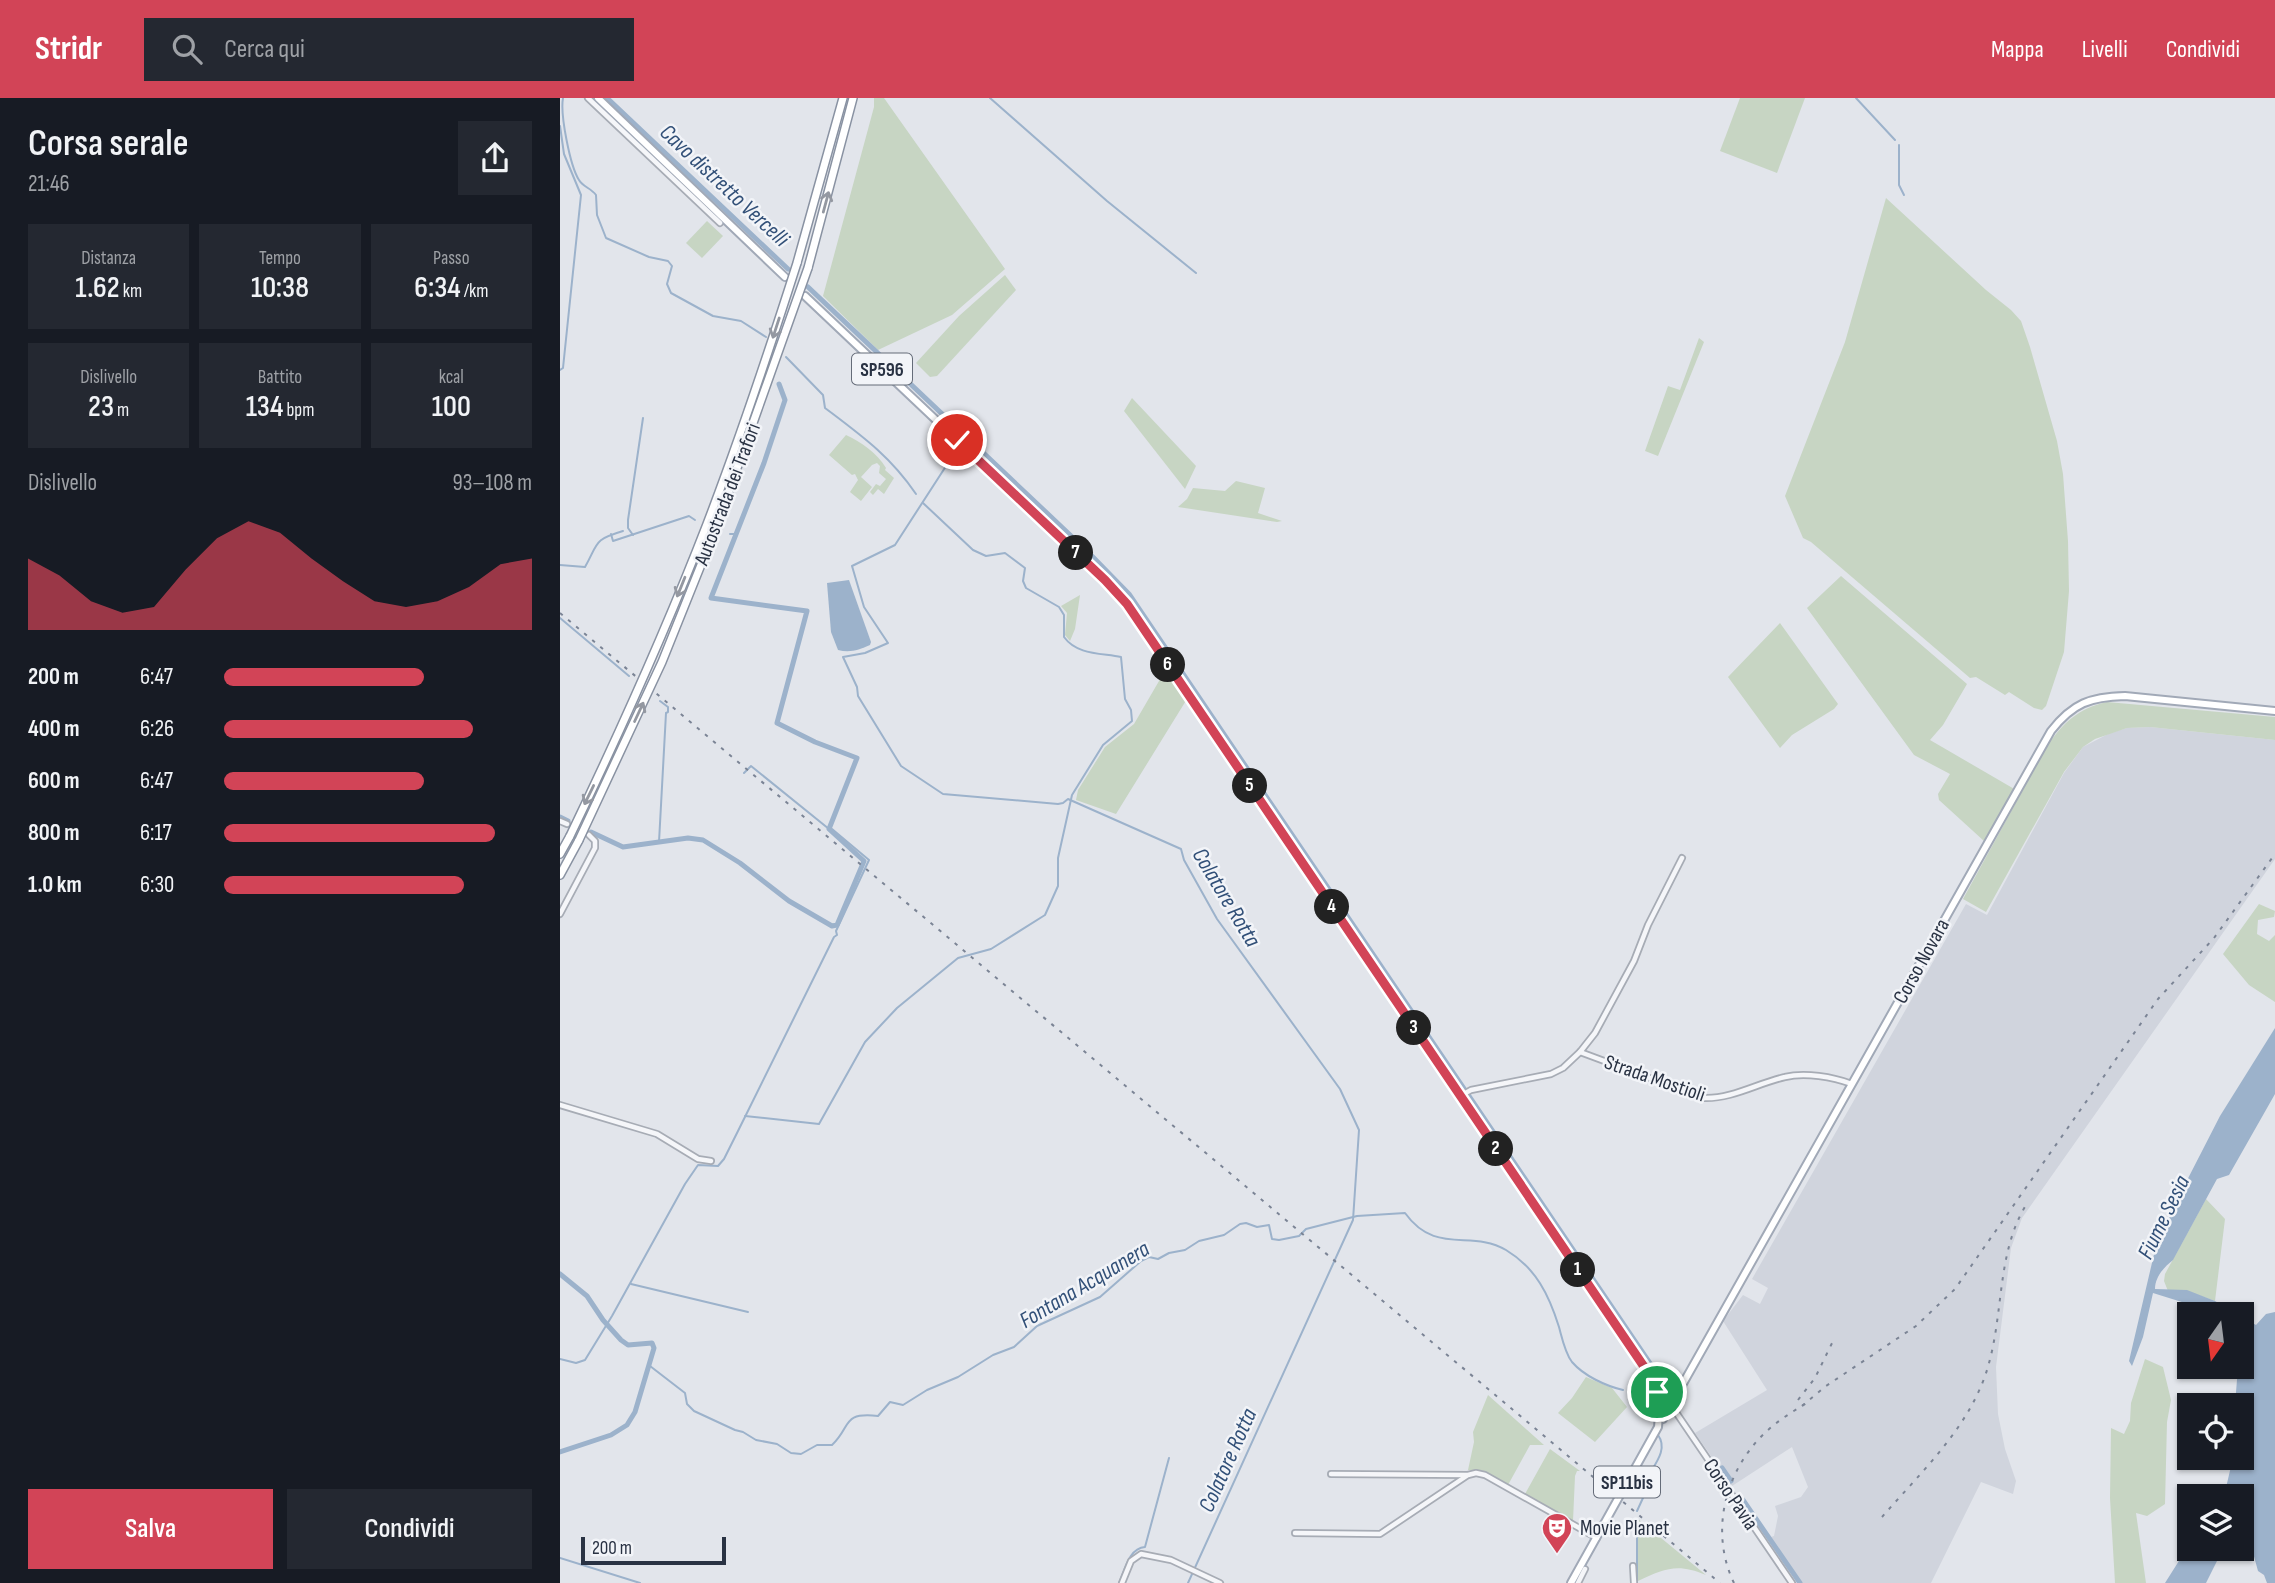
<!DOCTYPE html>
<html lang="it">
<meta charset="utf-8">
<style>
:root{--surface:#171b24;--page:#242831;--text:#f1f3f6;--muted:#9ea1a6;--accent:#d24457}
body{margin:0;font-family:"Sofia Sans Condensed",sans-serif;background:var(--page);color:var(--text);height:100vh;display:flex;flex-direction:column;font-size:26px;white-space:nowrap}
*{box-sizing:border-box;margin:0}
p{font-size:23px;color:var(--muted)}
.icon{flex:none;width:38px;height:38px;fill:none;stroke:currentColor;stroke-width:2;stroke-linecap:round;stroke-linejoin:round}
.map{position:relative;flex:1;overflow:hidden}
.side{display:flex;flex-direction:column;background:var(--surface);width:560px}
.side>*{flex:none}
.needle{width:46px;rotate:194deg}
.fabs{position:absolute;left:1617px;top:1204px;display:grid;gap:14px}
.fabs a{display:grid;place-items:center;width:77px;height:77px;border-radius:0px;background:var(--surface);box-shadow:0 2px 5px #0004;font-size:35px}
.scale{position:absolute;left:21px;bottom:18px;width:145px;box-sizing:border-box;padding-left:7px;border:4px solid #293243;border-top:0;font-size:19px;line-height:24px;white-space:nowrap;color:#293243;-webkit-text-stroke:5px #f2f4f8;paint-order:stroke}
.pin{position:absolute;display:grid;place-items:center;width:60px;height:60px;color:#fff;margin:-30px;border:4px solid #fff;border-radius:50%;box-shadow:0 2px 7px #0007}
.km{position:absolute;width:35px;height:35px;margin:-18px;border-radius:50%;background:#222;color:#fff;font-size:19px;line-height:35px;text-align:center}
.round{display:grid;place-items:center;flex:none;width:74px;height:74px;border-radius:0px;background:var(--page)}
.head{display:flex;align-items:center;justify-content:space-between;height:119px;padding:0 28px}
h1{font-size:38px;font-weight:600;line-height:52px}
.metrics{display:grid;grid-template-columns:repeat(3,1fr);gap:10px;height:119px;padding:7px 28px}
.metrics div{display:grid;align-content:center;border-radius:0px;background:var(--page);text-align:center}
.metrics b{font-size:30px;font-weight:600}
.metrics small{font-size:19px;font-weight:400}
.metrics p{font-size:19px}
.chart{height:196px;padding:14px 28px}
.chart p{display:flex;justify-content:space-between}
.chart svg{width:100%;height:126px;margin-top:7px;fill:var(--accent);opacity:.7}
.cta{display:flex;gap:14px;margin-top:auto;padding:14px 28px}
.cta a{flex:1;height:80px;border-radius:0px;background:var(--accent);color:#fff;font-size:28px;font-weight:600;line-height:80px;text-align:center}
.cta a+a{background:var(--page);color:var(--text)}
ul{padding:0 28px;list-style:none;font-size:23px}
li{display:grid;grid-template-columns:112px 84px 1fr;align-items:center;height:52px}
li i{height:18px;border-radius:9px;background:var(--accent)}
header{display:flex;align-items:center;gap:42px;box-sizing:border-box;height:98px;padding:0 35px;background:var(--accent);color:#fff}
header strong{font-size:33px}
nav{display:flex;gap:38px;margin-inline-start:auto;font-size:24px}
.search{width:490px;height:63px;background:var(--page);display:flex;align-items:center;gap:18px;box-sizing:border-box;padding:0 24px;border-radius:0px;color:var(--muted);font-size:26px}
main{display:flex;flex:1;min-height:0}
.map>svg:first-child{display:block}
</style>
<header>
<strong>Stridr</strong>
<div class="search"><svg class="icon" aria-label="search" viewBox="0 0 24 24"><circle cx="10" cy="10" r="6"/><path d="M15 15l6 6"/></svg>Cerca qui</div>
<nav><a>Mappa</a><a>Livelli</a><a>Condividi</a></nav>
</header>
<main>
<section class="side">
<div class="head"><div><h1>Corsa serale</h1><p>21:46</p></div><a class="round"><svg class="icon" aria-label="share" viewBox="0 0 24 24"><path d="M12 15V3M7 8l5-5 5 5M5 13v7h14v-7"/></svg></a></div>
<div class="metrics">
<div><p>Distanza</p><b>1.62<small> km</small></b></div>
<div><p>Tempo</p><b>10:38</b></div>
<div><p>Passo</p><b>6:34<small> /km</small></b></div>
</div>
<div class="metrics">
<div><p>Dislivello</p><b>23<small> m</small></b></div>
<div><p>Battito</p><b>134<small> bpm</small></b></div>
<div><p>kcal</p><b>100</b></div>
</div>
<div class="chart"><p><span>Dislivello</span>93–108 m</p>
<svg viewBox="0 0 160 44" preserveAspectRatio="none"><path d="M0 44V19L10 25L20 34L30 38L40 36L50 23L60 12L70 6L80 10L90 19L100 27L110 34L120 36L130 34L140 29L150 21L160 19V44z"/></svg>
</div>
<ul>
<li><b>200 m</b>6:47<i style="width:65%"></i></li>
<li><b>400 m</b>6:26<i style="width:81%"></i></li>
<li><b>600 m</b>6:47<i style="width:65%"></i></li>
<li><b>800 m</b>6:17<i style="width:88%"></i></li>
<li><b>1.0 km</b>6:30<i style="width:78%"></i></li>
</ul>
<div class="cta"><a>Salva</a><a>Condividi</a></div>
</section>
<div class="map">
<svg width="1715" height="1485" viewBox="0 0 1715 1485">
<rect width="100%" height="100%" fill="#e2e5eb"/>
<!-- built -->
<path fill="#d0d4dd" d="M 1590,629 L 1715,642 L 1715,761 L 1462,1120 L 1451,1150 L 1436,1269 L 1438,1316 L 1445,1351 L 1456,1383 L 1453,1396 L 1421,1384 L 1371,1485 L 1241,1485 L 1211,1439 L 1214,1438 L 1218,1418 L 1215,1408 L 1241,1399 L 1248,1389 L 1232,1349 L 1172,1388 L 1135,1335 L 1207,1292 L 1163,1223 L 1183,1197 L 1200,1206 L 1208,1190 L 1192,1181 L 1406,806 L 1427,817 L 1504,675 L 1523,649 L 1550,635 L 1567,630 Z"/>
<!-- green -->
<g fill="#c7d5c3">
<path d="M 314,0 L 324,0 L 445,171 L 392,217 L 318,252 L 263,198 L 314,9 Z"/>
<path d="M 1180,0 L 1245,0 L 1217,75 L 1160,53 Z"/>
<path d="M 1326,100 L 1426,192 L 1451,212 L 1461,223 L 1470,249 L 1497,343 L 1503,376 L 1508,443 L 1509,493 L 1504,554 L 1486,608 L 1482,612 L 1474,610 L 1449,594 L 1445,597 L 1416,579 L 1410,580 L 1251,444 L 1243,440 L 1225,398 L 1285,244 Z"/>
<path d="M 147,123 L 163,138 L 142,160 L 126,145 Z"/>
<path d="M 445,177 L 456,192 L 377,278 L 370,279 L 356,265 L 399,218 Z"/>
<path d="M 1139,240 L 1144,244 L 1098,358 L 1085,353 L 1108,288 L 1120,292 Z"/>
<path d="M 572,300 L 636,368 L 625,391 L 564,313 Z"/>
<path d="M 286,337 C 301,344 317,355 326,370 L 325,372 L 334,380 L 324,396 L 318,391 L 313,397 L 310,394 L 316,386 L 320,388 L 326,381 L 319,375 L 320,368 L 317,365 L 312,367 L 301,379 L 312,389 L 301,403 L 290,394 L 298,382 L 295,376 L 292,377 L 269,357 Z"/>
<path d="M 676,383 L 705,390 L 698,415 L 722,423 L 717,424 L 618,409 L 627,401 L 633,390 L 665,393 Z"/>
<path d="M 1281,478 L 1407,586 L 1383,627 L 1370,642 L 1456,692 L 1424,743 L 1379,702 L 1378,696 L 1390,676 L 1354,657 L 1247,510 Z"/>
<path d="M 520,497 L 515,531 L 510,543 L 505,537 L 507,515 L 501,508 Z"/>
<path d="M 1220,525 L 1278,606 L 1274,611 L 1232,637 L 1220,650 L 1168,579 Z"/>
<path d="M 606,571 L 627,601 L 556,716 L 516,702 L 518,692 L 545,649 L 574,626 Z"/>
<path d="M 1547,604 L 1715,619 L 1715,642 L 1590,629 L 1567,630 L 1535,641 L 1523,649 L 1504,674 L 1426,814 L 1403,801 L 1487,648 C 1504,624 1519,610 1547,604 Z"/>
<path d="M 1699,806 L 1715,813 L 1714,819 L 1698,822 L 1697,836 L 1709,843 L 1715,837 L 1715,904 L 1689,887 L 1663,856 Z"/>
<path d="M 1646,1101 L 1665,1121 L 1655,1203 L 1627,1193 L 1608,1193 L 1604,1183 L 1605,1176 Z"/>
<path d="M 1585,1261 L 1603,1269 L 1611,1302 L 1607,1324 L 1605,1406 L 1587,1418 L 1576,1415 L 1586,1485 L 1555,1485 L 1550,1400 L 1551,1330 L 1564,1336 L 1570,1323 L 1571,1305 Z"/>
<path d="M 1026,1279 L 1052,1290 L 1067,1309 L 1035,1344 L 998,1315 L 1012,1300 Z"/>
<path d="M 928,1297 L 984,1347 L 970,1347 L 948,1387 L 921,1372 L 908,1372 L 914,1344 L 913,1334 Z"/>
<path d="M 990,1351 L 1020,1373 L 1017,1373 L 1015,1378 L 1013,1423 L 965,1396 Z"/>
<path d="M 1078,1421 L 1146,1477 C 1118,1465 1105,1470 1078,1483 L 1076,1450 Z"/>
</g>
<!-- water -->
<g fill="#9cb2cb">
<path d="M 289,482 L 311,544 L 310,547 C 299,552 290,555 278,552 L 271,534 L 267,485 Z"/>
<path d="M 1715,930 L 1715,996 L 1669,1077 L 1657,1081 L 1613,1162 C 1604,1169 1595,1179 1595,1191 L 1627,1192 L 1655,1203 L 1678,1216 L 1652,1216 L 1641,1210 L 1593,1195 L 1583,1239 L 1572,1268 L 1569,1263 L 1595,1152 L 1620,1096 L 1660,1018 Z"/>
<path d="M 1715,1214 L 1715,1485 L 1707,1485 L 1704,1477 L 1698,1473 L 1692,1451 L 1682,1448 L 1682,1398 L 1664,1398 L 1673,1360 L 1682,1360 L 1682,1307 L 1675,1307 L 1678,1269 L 1682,1269 L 1682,1219 L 1696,1227 L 1706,1216 Z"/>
<path d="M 1629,1447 L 1629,1451 L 1668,1451 L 1657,1463 L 1646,1485 L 1605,1485 Z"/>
</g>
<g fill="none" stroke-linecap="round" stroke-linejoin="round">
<!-- stream -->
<g stroke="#9cb2cb" stroke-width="2">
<path d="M 3,0 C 0,16 10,68 19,82 C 23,89 31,90 36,97 L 37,117 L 46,140 L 89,159 L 108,163 L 112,168 L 107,186 L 111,195 L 153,218 L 181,223 L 206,239"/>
<path d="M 430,0 L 547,103 L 636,175"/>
<path d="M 1296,0 L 1335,42"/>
<path d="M 0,28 L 4,56 L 21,97 L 3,270 L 0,272"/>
<path d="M 1339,47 L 1339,87 L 1344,97"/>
<path d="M 226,259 L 263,297 L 265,310 C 302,338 330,358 356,396"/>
<path d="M 402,343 L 405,338"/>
<path d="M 399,348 L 335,447 L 292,468 L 304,509 L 328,545 L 305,555 L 283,559 L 297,589 L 298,598 L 341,668 L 383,696 L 498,706 L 503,705 L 508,701 L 621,751 L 624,762 L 657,821 L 780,991 L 799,1032 L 793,1122 L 628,1485"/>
<path d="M 51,436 L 53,443 L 129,418 L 135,422"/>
<path d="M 170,436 L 176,436"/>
<path d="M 73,437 L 68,430 L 68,422 L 83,320"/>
<path d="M 0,467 L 25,469 C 39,444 33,442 63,433"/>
<path d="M 0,520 L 69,578"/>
<path d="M 184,675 L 191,668 L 269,731"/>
<path d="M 99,744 L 106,615 L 108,614 L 108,609 L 100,603"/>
<path d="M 185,1018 L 259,1026 L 305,944 L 337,910 L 398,860 L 431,851 L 485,817 L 498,788 L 498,760 L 512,697 L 543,647 L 572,623 L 571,612 L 565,601 L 561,559 C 541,555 517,557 504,539 L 504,517 L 499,509 L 466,490 L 463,483 L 465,470 L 445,455 L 426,458 L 413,452 L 363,405"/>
<path d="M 71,1186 L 188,1214"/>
<path d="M 0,1261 L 16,1265 L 25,1262 L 52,1218 L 125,1086 L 138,1067 L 158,1068 L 164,1061 L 178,1033 L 274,839 L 277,837 L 276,833 L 309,762 L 272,731"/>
<path d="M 90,1268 L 125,1295 L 127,1306 L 134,1313 L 175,1332 L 183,1334 L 196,1342 L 217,1346 L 231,1355 L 241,1356 L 257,1347 L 272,1347 C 292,1328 281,1314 318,1318 L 330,1304 L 343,1307 L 367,1292 L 398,1279 L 433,1257 L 454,1249 L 477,1228 L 540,1199 L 581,1163 L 589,1159 L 598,1161 L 609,1155 L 625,1152 L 639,1143 L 664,1137 L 680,1126 L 686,1125 L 697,1129 L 709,1127 L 712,1141 L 719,1142 L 739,1138 L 746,1131 L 797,1118 L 845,1115 C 876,1158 911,1131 946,1152 C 976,1170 989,1197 999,1229 C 1002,1240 1005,1255 1012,1264 C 1024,1278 1046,1288 1063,1292"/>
<path d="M 1077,1413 L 1088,1389 L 1086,1382 C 1093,1368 1109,1352 1098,1337"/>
<path d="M 0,1460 L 80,1485"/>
<path d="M 559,1485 C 565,1472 569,1450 585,1449 L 609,1360"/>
<path d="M 1077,1485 L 1077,1421"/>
</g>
<!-- canal -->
<g stroke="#9cb2cb" stroke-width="5">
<path d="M 47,0 L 228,171"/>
<path d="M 248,189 L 527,453 L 569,496 L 1102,1283"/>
<path d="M 0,719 L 8,723"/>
<path d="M 31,734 L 63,749 L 128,740 L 143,742 L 180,765 L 229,803 L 272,828 L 277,827 L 304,763 L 269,731 L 297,660 L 255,644 L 217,625 L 247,513 L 151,500 L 204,365 L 225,302 L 219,286"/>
<path d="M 0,1176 L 27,1198 L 43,1222 L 61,1242 L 68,1247 L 92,1245 L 94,1250 L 75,1314 L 67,1327 L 51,1337 L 0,1354"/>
<path d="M 1162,1370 L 1171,1383"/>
<path d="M 1183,1402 L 1240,1485"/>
</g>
<!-- minor casing -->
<g stroke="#a7acb5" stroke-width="8">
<g id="minor">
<path d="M 28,0 L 160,125"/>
<path d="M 0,723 L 7,726"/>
<path d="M 0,816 L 35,750 L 35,743 L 29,737"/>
<path d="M 1020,954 L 1144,1000 C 1172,1001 1198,985 1225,979 C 1245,974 1273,979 1292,986"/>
<path d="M 900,998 L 911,992 L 991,976 L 1003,970 L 1020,954 L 1035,935 L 1074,863 L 1088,827 L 1122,760"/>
<path d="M 0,1007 L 97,1036 L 138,1061 L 151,1063"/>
<path d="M 1111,1307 L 1232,1485"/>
<path d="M 771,1376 L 907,1377"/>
<path d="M 735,1435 L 820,1436 L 908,1377 L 916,1375 L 925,1377 L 1037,1440"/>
<path d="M 1073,1468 L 1074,1485"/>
<path d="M 562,1485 L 571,1463 L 581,1456 L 611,1462 L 660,1485"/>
<path d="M 1018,1485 L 1025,1471"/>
</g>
</g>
<!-- major casing -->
<g stroke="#a1a9b7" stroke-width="10">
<g id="major">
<path d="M 38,0 L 225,179"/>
<path d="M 245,198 L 545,482 L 567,506 L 1091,1279 L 1100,1306 L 1098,1329 L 1011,1485"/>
<path d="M 1092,1280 L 1114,1300"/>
<path d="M 1099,1286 L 1110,1288 L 1121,1283"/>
<path d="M 1103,1321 L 1491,633 C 1513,605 1530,599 1565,598 L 1715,613"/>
</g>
</g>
<!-- highway casing -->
<g stroke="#8992a2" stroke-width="10">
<g id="highway">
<path d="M 237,165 L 283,0"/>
<path d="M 248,170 L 293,0"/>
<path d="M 0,756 L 10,738"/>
<path d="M 0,777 L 19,742"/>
</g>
</g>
<!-- minor -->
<use href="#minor" stroke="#f5f6f9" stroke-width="4.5"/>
<!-- major -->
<use href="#major" stroke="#fff" stroke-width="6"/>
<!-- highway -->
<use href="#highway" stroke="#fff" stroke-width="7"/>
<!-- rail -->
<g stroke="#7b8495" stroke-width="2" stroke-dasharray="3.5 7" stroke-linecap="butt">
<path d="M 0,515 L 1160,1485"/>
<path d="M 1238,1302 L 1255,1280 L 1274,1241"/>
<path d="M 1242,1308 L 1266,1288 L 1356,1228 L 1395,1191 L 1598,901 L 1654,840 L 1715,756"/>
<path d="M 1322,1419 C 1362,1373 1413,1326 1429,1265 C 1444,1211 1437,1151 1468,1104"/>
<path d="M 1174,1485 C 1149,1433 1165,1371 1208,1332 C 1220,1321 1234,1313 1248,1304"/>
</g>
<!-- highway-bridge casing -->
<g stroke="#8992a2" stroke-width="10" stroke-linecap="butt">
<g id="highway-bridge">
<path d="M 10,738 C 59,636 106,532 147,426 C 180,340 209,253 237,165"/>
<path d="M 19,742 L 102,564 L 155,432 L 248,170"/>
</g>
</g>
<!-- highway-bridge -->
<use href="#highway-bridge" stroke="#fff" stroke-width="7"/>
</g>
<!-- one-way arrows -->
<defs><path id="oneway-shaft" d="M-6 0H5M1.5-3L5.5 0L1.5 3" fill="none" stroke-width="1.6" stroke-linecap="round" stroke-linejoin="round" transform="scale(1.75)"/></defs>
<g stroke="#9498a1">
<use href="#oneway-shaft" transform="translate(266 104) rotate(-75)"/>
<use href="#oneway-shaft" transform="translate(216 230) rotate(108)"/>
<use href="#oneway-shaft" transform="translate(121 489) rotate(112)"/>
<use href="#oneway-shaft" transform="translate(79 614) rotate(-65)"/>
<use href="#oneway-shaft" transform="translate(29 697) rotate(116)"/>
</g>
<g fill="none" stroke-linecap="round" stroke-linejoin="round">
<!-- route casing -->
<g stroke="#fff" stroke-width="14">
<path id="route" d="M 397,342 L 545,482 L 567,506 L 1091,1279 L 1097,1294"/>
</g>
<!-- route -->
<use href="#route" stroke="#d24457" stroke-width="9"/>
</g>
<!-- icons -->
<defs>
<g id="theatre-pin" transform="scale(1.575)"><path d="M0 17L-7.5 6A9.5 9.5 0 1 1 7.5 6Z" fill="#d24457" stroke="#f2f4f8"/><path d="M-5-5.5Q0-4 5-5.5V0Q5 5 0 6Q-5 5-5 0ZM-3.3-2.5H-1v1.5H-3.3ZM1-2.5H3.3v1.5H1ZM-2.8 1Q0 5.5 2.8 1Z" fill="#fff"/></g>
</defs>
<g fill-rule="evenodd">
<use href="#theatre-pin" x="997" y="1430"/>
</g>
<g text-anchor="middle" stroke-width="5" stroke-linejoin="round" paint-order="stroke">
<!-- shield labels -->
<g fill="#f2f4f8" stroke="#656c79" stroke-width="2">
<rect x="292" y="255.5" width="60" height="31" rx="5"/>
<rect x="1034" y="1368.5" width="66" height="31" rx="5"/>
</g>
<g font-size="19" font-weight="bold" fill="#293243">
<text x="322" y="278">SP596</text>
<text x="1067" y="1391">SP11bis</text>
</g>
<!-- street labels -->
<g font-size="21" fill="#293243" stroke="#f2f4f8">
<text transform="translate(167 396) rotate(-69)" y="7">Autostrada dei Trafori</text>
<text transform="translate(1361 863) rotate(-61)" y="7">Corso Novara</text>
<text transform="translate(1095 980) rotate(19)" y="7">Strada Mostioli</text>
<text transform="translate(1171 1396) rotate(56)" y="7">Corso Pavia</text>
</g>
<!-- poi labels -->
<g font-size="21" fill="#293243" stroke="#f2f4f8" text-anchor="start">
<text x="1020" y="1437">Movie Planet</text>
</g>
<!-- water labels -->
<g font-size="23" font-style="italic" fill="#325078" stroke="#f2f4f8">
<text transform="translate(165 87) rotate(43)" y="8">Cavo distretto Vercelli</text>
<text transform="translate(667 799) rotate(59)" y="8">Colatore Rotta</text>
<text transform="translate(1603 1119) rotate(-64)" y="8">Fiume Sesia</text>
<text transform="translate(524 1186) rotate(-31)" y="8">Fontana Acquanera</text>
<text transform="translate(667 1362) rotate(-66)" y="8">Colatore Rotta</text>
</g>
</g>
</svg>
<div class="fabs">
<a><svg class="needle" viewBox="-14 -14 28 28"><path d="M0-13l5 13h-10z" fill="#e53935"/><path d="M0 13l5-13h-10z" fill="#9ea1a6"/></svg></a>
<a><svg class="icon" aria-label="locate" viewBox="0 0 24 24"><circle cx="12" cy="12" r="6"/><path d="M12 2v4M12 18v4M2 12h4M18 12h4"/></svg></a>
<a><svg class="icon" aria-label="layers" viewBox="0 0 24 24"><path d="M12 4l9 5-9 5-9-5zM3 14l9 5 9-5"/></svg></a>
</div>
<div class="scale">200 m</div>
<div class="pin" style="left:1097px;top:1294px;background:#1e9e55"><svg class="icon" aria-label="arrive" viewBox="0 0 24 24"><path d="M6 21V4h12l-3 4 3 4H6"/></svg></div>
<div class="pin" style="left:397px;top:342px;background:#d93025"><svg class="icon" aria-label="check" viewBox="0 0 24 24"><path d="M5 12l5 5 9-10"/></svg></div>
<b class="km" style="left:1018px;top:1172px">1</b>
<b class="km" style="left:936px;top:1051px">2</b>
<b class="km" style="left:854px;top:930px">3</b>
<b class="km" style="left:772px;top:809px">4</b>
<b class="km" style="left:690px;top:688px">5</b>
<b class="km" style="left:608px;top:567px">6</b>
<b class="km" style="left:516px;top:455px">7</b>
</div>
</main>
